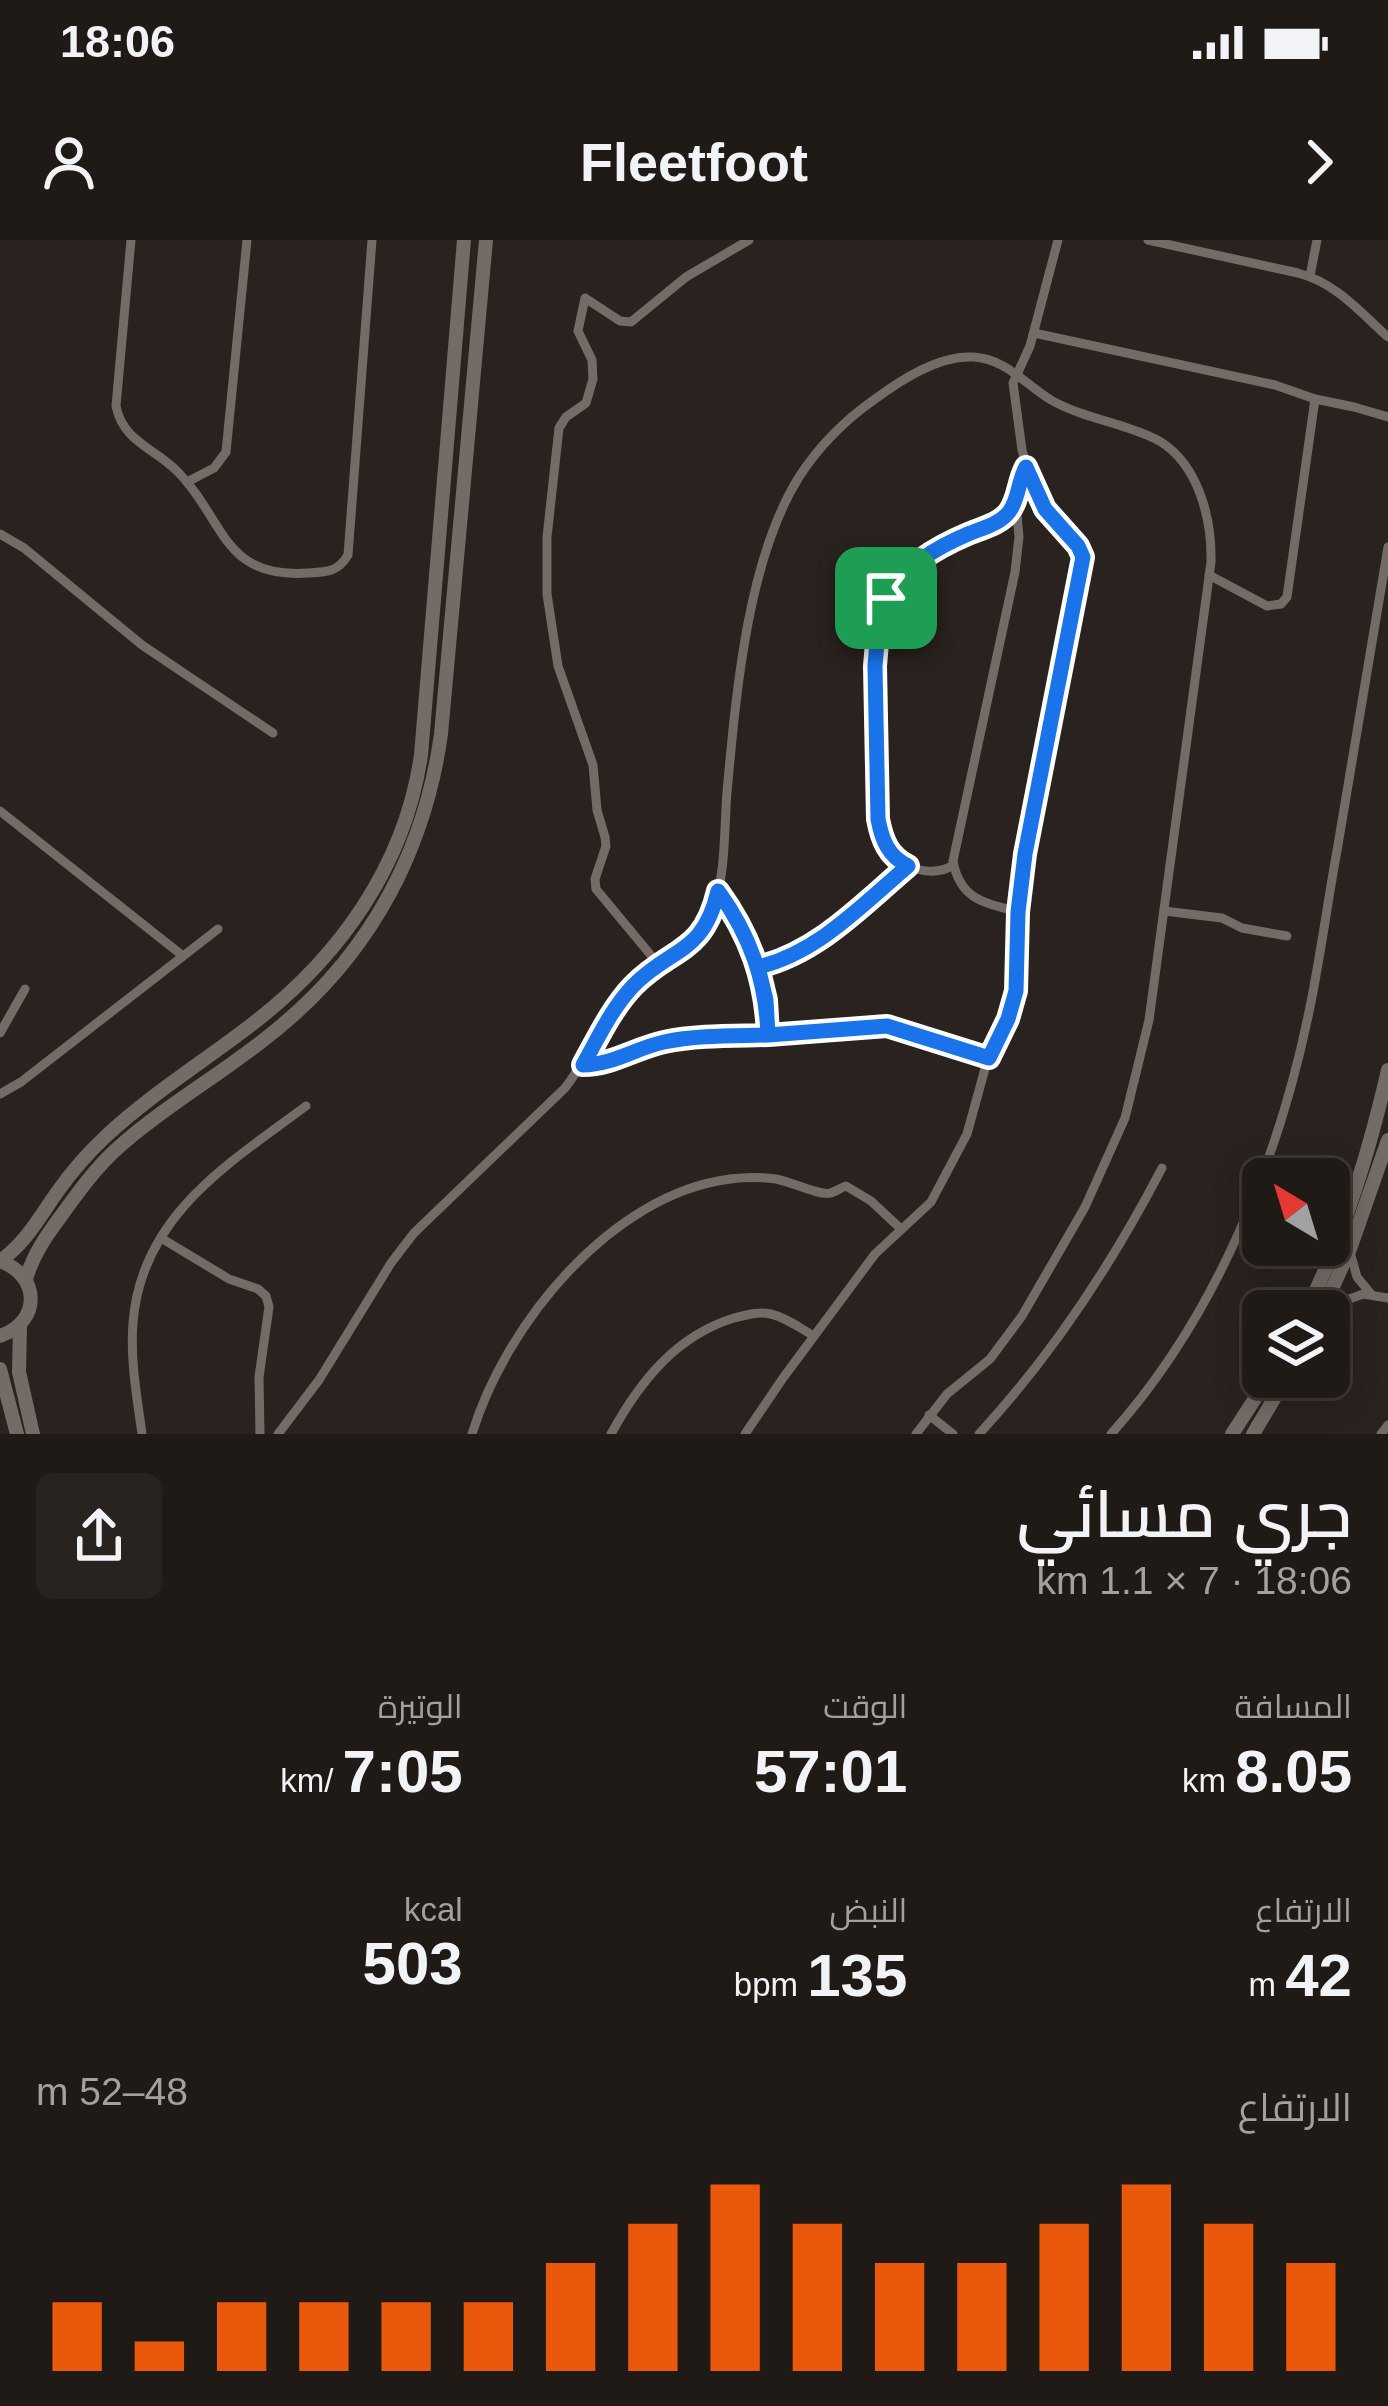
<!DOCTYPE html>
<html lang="ar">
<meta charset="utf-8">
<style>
:root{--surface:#201a16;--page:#28231f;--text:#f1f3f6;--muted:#a2a1a1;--line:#3d3835;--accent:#ea580c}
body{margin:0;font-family:Arial,Cairo,sans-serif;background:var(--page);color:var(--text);direction:rtl;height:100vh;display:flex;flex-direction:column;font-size:45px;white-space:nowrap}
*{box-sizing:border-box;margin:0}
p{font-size:39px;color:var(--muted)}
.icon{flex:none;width:66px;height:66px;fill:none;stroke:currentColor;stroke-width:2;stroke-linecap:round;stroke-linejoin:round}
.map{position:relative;height:1194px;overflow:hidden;direction:ltr}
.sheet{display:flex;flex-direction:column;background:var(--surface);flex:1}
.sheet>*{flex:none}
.needle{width:78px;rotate:322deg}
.tools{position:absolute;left:1242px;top:918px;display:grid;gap:24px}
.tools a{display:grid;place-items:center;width:108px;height:108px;border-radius:18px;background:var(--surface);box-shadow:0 6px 30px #0003,0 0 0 3px var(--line);font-size:60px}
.pin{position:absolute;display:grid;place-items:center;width:102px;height:102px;color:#fff;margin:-51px;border-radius:24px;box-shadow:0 6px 18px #0006}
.round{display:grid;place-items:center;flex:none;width:126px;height:126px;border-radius:18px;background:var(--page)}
.head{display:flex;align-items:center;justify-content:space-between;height:204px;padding:0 36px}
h1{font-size:66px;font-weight:600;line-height:90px}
.metrics{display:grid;grid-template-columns:repeat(3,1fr);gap:18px;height:204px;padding:12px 36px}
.metrics div{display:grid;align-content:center}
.metrics b{font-size:60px;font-weight:600}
.metrics small{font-size:33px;font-weight:400}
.metrics p{font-size:33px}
.chart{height:336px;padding:24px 36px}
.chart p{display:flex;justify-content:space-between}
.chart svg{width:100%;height:216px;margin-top:12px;stroke:var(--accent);stroke-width:6}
.status{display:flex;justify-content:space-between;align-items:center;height:84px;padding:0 60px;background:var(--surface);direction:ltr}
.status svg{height:33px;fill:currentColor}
header{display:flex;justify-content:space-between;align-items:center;height:156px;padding:0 36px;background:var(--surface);font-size:54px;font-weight:600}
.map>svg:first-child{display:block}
</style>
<div class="status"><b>18:06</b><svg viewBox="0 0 49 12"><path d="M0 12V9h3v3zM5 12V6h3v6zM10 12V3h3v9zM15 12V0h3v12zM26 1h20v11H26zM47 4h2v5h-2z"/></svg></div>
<header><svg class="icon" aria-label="forward" viewBox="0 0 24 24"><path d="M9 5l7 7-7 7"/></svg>Fleetfoot<svg class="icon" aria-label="person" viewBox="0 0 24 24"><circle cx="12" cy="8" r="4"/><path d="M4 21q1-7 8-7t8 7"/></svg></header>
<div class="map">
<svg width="1388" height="1194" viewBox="0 0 1388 1194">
<rect width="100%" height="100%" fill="#2a221e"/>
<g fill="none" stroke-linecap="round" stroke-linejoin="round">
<!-- street -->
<g stroke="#746b66" stroke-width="9">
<path d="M 131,0 L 116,166 C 123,202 155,208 178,232 C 225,280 222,339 308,333 C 327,332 338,332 348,315 L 372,0"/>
<path d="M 1148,0 L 1298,33 C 1336,43 1359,71 1388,97"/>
<path d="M 1310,36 L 1317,0"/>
<path d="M 1034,93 L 1275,145 L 1315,159 L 1354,167 L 1388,177"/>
<path d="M 187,242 L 214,228 L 226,212 L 247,0"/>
<path d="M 1016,263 L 1019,297 L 1015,332 L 953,621 C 960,660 985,663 1019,672"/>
<path d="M 0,294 L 24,308 L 142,405 L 273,493"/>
<path d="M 1209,335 L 1267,366 L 1281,364 L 1287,357 L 1315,159"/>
<path d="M 0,571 L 183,716"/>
<path d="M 953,625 C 934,638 901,629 888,610 C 882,600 880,590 878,579 L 875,426 L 882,368 L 892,348 L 915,324 L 944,306 L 1006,276 L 1014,265 L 1019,241 L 1026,228"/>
<path d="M 718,651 C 750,694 766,741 768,795"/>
<path d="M 1164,671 L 1222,678 L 1242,688 L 1287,696"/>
<path d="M 659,725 L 596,649 L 595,639 L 606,606 L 605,597 L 597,570 L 593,525 L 558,426 L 547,354 L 547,297 L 559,188 L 566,177 L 586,163 L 593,139 L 592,120 L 578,91 L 585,58 L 620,81 L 631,82 L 686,37 L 749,0"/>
<path d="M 758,727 C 818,714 863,664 908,626"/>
<path d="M 0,793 L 25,749"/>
<path d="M 583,825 C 615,825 642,806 673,800 C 718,792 767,795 813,793 C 838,792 862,785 887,786 L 989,818"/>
<path d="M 0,854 L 21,842 L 218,689"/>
<path d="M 161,998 L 229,1039 L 258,1049 L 266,1056 L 269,1067 L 259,1137 L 260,1194"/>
<path d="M 1350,1012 L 1357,1037 L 1371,1054"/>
<path d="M 1325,1068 L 1363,1054 L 1388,1058"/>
<path d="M 929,1175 L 953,1194"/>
<path d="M 142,1194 C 137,1157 130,1120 133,1083 C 141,976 228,924 306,866"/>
<path d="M 278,1194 L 319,1140 L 391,1023 L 414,993 L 565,848 C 591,815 606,772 636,743 C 665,715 696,711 713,669 C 726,634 724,589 727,552 C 736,455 747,320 799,237 C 819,206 845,180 875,159 C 901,140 939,115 973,117 C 1007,119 1024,144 1051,160 C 1072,172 1096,178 1119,185 C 1133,190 1148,194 1161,202 C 1199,226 1212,280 1211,322 L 1149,780 L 1125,878 L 1085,967 L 1022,1076 L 990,1119 L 947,1154 L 916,1194"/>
<path d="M 472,1194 C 505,1085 611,954 730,939 C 745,937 761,937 776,939 C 789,941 820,956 830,953 C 836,952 840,948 846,946 L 871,961 L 901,989"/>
<path d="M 611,1194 C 639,1143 675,1096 734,1078 C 746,1075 758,1071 771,1074 C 787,1078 800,1088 814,1096"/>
<path d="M 745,1194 L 783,1138 L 875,1014 L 931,962 L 967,894 L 986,825 L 1008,779 L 1017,751 L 1019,672 L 1025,615 L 1083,324 L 1079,306 L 1053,280 L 1032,245 L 1022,210 L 1013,143 L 1030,106 L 1058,0"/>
<path d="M 979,1194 C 1053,1114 1112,1024 1162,928"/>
<path d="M 1111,1194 C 1216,1077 1279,920 1310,767 C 1321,713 1328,659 1338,605 C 1354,505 1371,406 1388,307"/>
<path d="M 1381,1194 L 1388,1185"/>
</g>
<!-- secondary -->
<g stroke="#746b66" stroke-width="14">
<path d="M 0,1021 C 26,1003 40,976 58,951 C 72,931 88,913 106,896 C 150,855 203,822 251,785 C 339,718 405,626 421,515 L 464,0"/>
<path d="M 0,1021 C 41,1036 41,1082 0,1096"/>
<path d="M 26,1039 C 33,1015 46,996 61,976 C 79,951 97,926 120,906 C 171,861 231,829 282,785 C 372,710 425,609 441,494 L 486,0"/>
<path d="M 1306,1071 C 1344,995 1369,913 1388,830"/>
<path d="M 1322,1071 L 1350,1009 L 1388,900"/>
<path d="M 20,1086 L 19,1132 L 33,1194"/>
<path d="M 0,1129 L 17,1194"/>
<path d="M 1232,1194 L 1269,1137"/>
<path d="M 1253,1194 L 1287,1137"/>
</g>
</g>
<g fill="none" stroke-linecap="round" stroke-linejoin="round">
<!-- route casing -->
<g stroke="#fff" stroke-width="24">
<path id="route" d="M 886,358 L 879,379 L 875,426 L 878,579 C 882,600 888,616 908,626 C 863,664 818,713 758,727 L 766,760 L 768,795 C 733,796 698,795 664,802 C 636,808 612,825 583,825 C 598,798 612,768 633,746 C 671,707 703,715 718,651 C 750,695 766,740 768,795 L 887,786 L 989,818 L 1008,779 L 1016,751 L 1018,672 L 1025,614 L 1083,317 L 1078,306 L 1045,269 L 1026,227 C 1018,241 1019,259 1009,272 C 1000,284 982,288 968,294 C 935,308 905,326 886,358"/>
</g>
<!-- route -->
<use href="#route" stroke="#1a73e8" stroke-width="15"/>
</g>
</svg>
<div class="tools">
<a><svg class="needle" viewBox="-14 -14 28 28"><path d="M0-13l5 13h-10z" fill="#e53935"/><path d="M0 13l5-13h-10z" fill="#a2a1a1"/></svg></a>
<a><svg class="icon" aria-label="layers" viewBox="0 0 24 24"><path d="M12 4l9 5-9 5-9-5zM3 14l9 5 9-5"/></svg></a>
</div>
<div class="pin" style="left:886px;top:358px;background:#1e9e55"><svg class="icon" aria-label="arrive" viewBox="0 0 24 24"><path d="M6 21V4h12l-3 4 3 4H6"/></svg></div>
</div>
<section class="sheet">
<div class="head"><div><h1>جري مسائي</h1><p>18:06 · 7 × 1.1 km</p></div><a class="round"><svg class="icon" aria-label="share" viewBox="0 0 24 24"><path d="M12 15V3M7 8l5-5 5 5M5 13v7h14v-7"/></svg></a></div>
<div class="metrics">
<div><p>المسافة</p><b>8.05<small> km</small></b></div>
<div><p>الوقت</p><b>57:01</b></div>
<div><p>الوتيرة</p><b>7:05<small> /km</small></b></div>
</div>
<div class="metrics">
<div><p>الارتفاع</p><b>42<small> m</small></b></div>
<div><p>النبض</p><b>135<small> bpm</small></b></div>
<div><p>kcal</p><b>503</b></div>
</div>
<div class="chart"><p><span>الارتفاع</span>48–52 m</p>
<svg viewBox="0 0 160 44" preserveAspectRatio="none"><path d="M5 44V30M15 44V38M25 44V30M35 44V30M45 44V30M55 44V30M65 44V22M75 44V14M85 44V6M95 44V14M105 44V22M115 44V22M125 44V14M135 44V6M145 44V14M155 44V22"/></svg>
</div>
</section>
